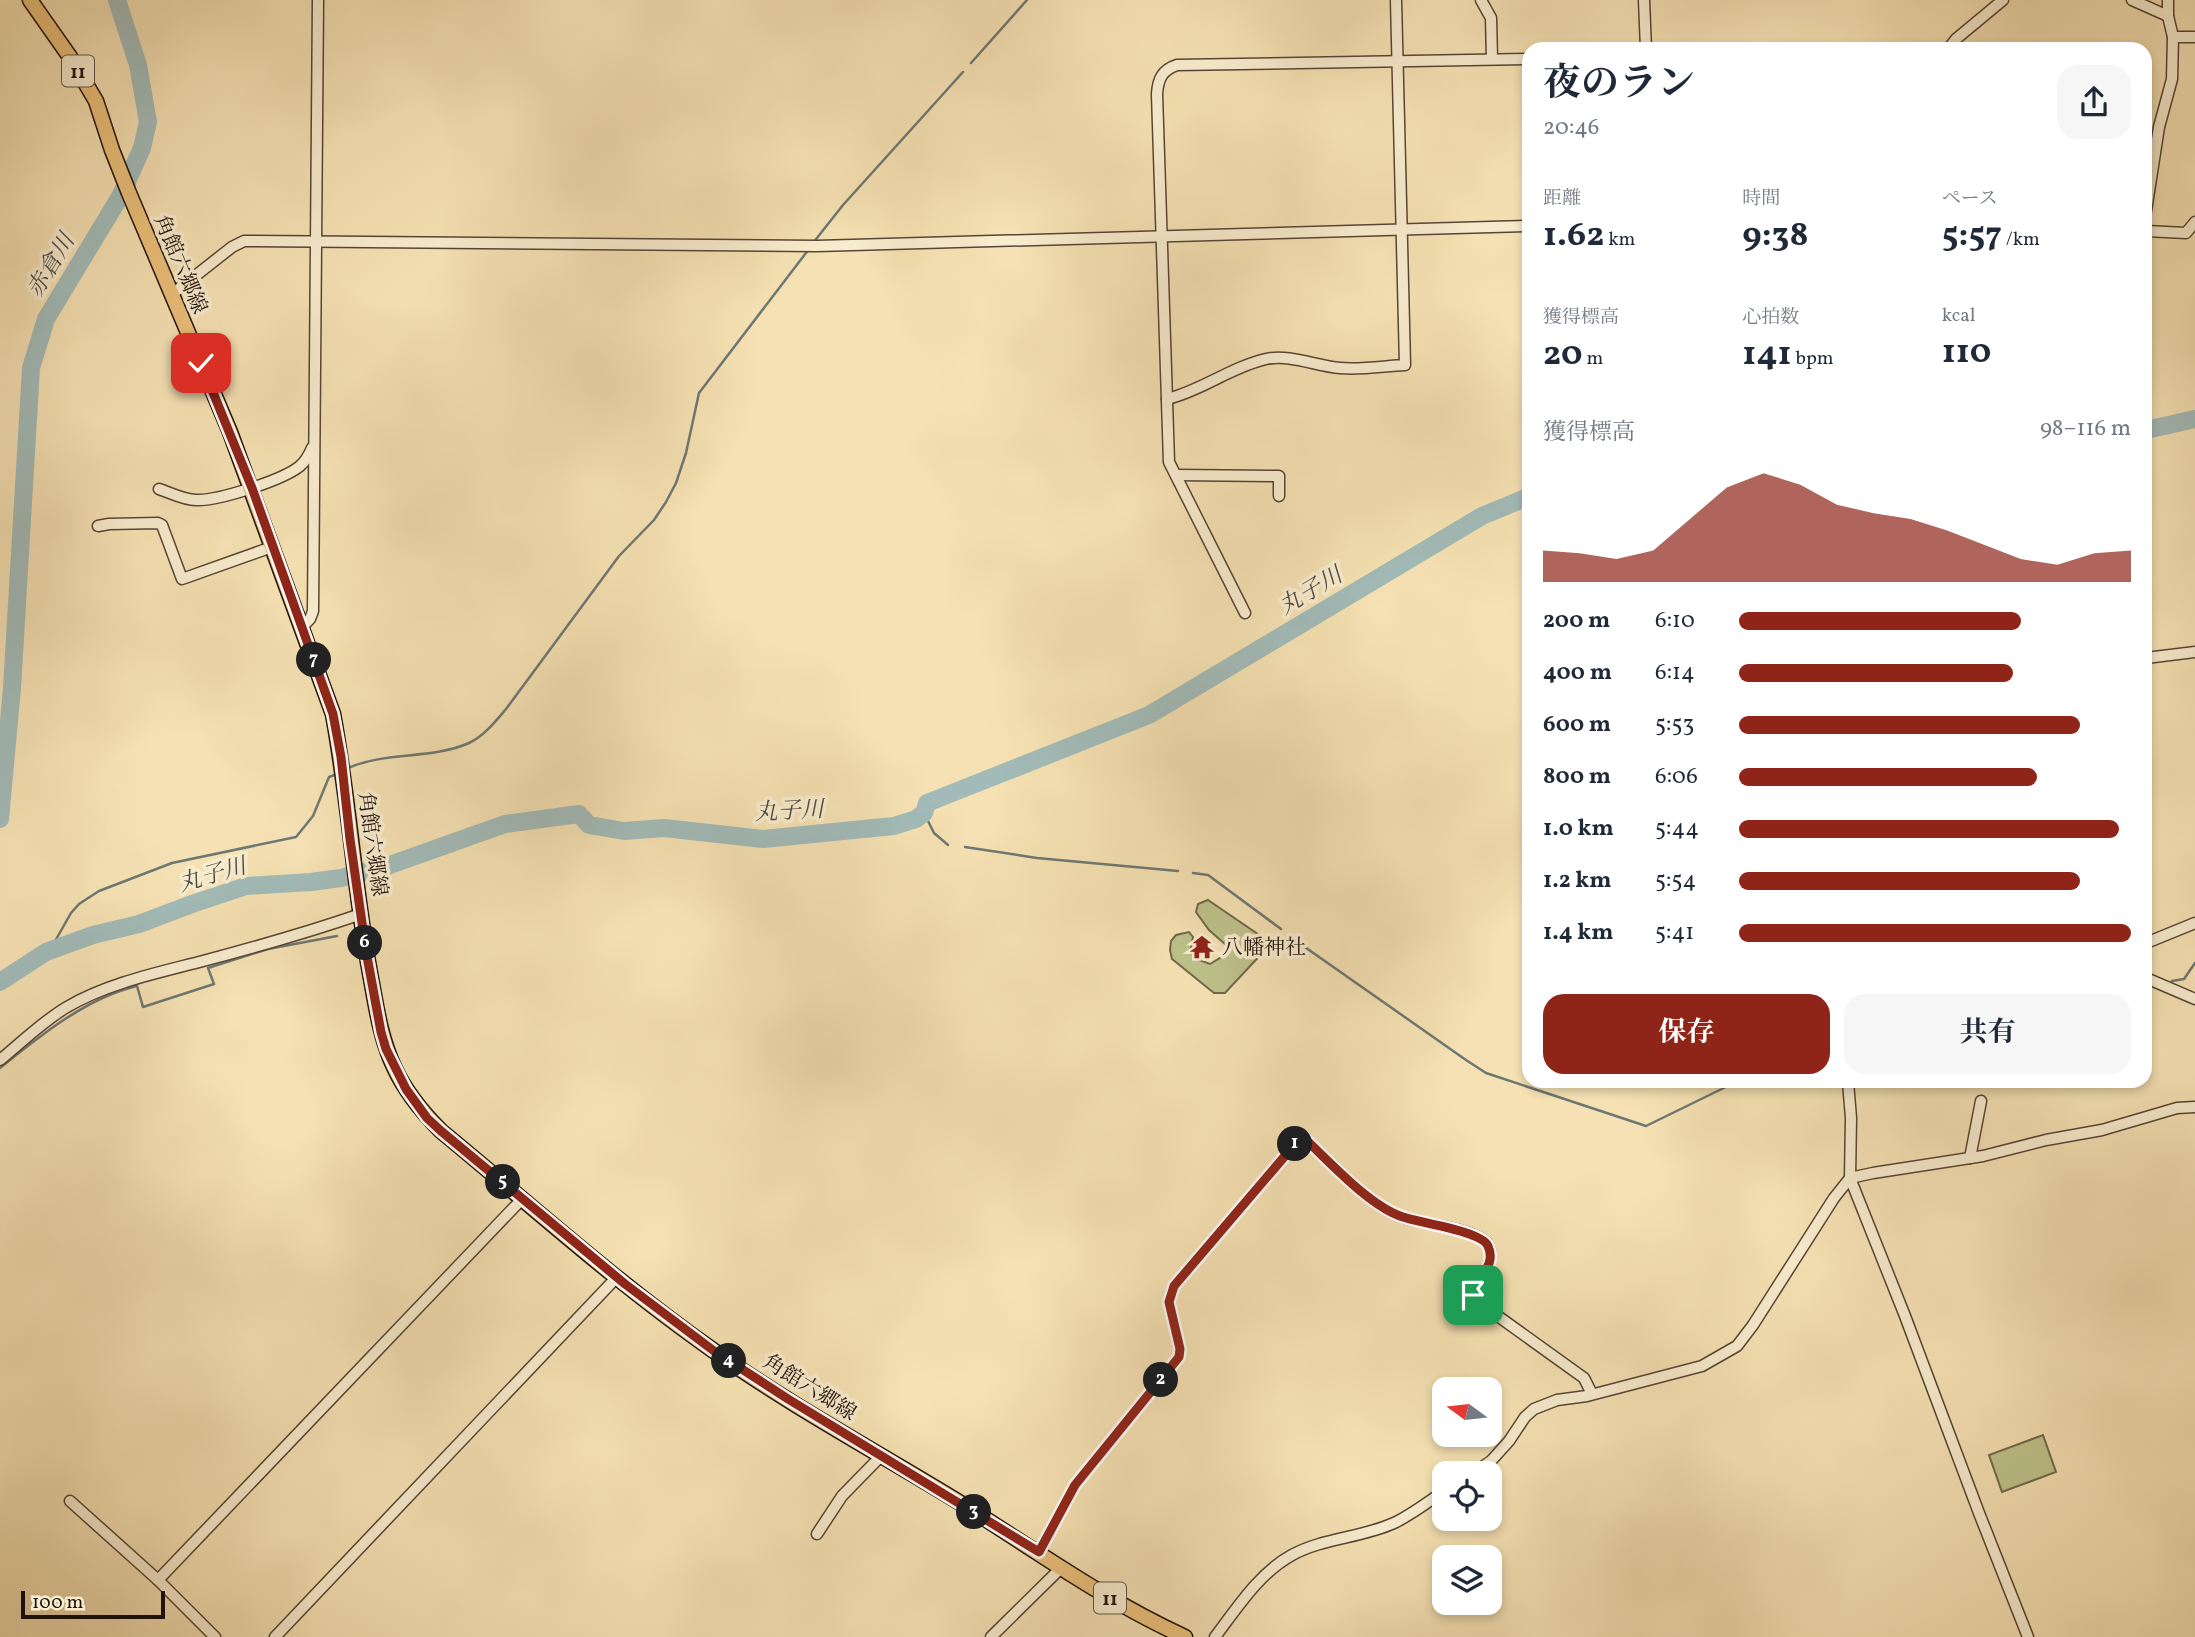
<!DOCTYPE html>
<html lang="ja">
<meta charset="utf-8">
<style>
:root{--surface:#fff;--page:#f6f6f7;--text:#1f2937;--muted:#747a83;--accent:#8f2418}
body{margin:0;font-family:Vollkorn,"Noto Serif JP",serif;background:var(--page);color:var(--text);height:100vh;display:flex;flex-direction:column;font-size:26px;white-space:nowrap}
*{box-sizing:border-box;margin:0}
p{font-size:23px;color:var(--muted)}
.icon{flex:none;width:38px;height:38px;fill:none;stroke:currentColor;stroke-width:2;stroke-linecap:round;stroke-linejoin:round}
.map{position:relative;flex:1;overflow:hidden}
.sheet{position:absolute;left:1522px;top:42px;width:630px;height:1046px;display:flex;flex-direction:column;background:var(--surface);border-radius:21px;box-shadow:0 4px 10px #0003}
.sheet>*{flex:none}
.needle{width:46px;rotate:285deg}
.fabs{position:absolute;left:1432px;top:1377px;display:grid;gap:14px}
.fabs a{display:grid;place-items:center;width:70px;height:70px;border-radius:14px;background:var(--surface);box-shadow:0 4px 10px #0003;font-size:35px}
.scale{position:absolute;left:21px;bottom:18px;width:144px;box-sizing:border-box;padding-left:7px;border:4px solid #20130b;border-top:0;font-size:19px;line-height:24px;white-space:nowrap;color:#20130b;-webkit-text-stroke:5px #f8ecce;paint-order:stroke}
.pin{position:absolute;display:grid;place-items:center;width:60px;height:60px;color:#fff;margin:-30px;border-radius:14px;box-shadow:0 4px 10px #0006}
.km{position:absolute;width:35px;height:35px;margin:-18px;border-radius:50%;background:#222;color:#fff;font-size:19px;line-height:35px;text-align:center}
.round{display:grid;place-items:center;flex:none;width:74px;height:74px;border-radius:21px;background:var(--page)}
.head{display:flex;align-items:center;justify-content:space-between;height:119px;padding:0 21px}
h1{font-size:38px;font-weight:700;line-height:52px}
.stats{display:grid;grid-template-columns:repeat(3,1fr);gap:10px;height:119px;padding:7px 21px}
.stats div{display:grid;align-content:center}
.stats b{font-size:35px;font-weight:700}
.stats small{font-size:19px;font-weight:400}
.stats p{font-size:19px}
.chart{height:196px;padding:14px 21px}
.chart p{display:flex;justify-content:space-between}
.chart svg{width:100%;height:126px;margin-top:7px;fill:var(--accent);opacity:.7}
.button{display:flex;gap:14px;margin-top:auto;padding:14px 21px}
.button a{flex:1;height:80px;border-radius:21px;background:var(--accent);color:#fff;font-size:28px;font-weight:700;line-height:80px;text-align:center}
.button a+a{background:var(--page);color:var(--text)}
ul{padding:0 21px;list-style:none;font-size:23px}
li{display:grid;grid-template-columns:112px 84px 1fr;align-items:center;height:52px}
li i{height:18px;border-radius:9px;background:var(--accent)}
.map>svg:first-child{display:block}
</style>
<div class="map">
<svg width="2195" height="1637" viewBox="0 0 2195 1637">
<rect width="100%" height="100%" fill="#f5e1b3"/>
<filter id="stains"><feTurbulence type="fractalNoise" baseFrequency=".00286" numOctaves="4"/><feColorMatrix values="0 0 0 0 .2 0 0 0 0 .09 0 0 0 0 .02 0 0 0 .5 -.17"/></filter>
<radialGradient id="worn" r=".72"><stop offset=".6" stop-color="#630" stop-opacity="0"/><stop offset="1" stop-color="#630" stop-opacity=".3"/></radialGradient>
<!-- green -->
<g fill="#bec28b" stroke="#6f6a4b" stroke-width="2">
<path d="M 1208,900 L 1268,941 L 1267,948 L 1225,993 L 1214,993 L 1172,959 L 1170,950 L 1171,941 L 1176,935 L 1189,932 L 1193,937 L 1191,948 L 1199,960 L 1210,964 L 1223,956 L 1226,945 L 1209,930 L 1196,912 L 1198,904 Z"/>
<path d="M 2043,1435 L 2056,1472 L 2002,1492 L 1989,1455 Z"/>
</g>
<g fill="none" stroke-linecap="round" stroke-linejoin="round">
<!-- stream -->
<g stroke="#6e7873" stroke-width="2.5">
<path d="M 971,63 L 1027,0"/>
<path d="M 813,243 L 843,205 L 963,72"/>
<path d="M 346,769 C 384,751 431,760 469,743 C 484,736 495,722 506,709 L 619,556 L 654,520 L 666,502 L 676,483 L 686,453 L 699,393 L 809,249"/>
<path d="M 924,813 L 934,833 L 948,845"/>
<path d="M 965,847 L 1037,858 L 1178,871"/>
<path d="M 1193,873 L 1208,875 L 1281,929"/>
<path d="M 1292,938 L 1466,1060 L 1486,1073 L 1646,1126 L 1736,1082"/>
<path d="M 50,950 L 71,913 L 79,904 L 99,891 L 172,863 L 296,837 L 313,816 L 329,777 L 337,774"/>
<path d="M 2172,981 L 2184,979 L 2195,963"/>
<path d="M 2146,991 L 2152,985"/>
<path d="M 0,1068 C 40,1036 86,998 137,986 L 143,1007 L 214,984 L 208,968 L 268,949 L 337,936"/>
</g>
<!-- river -->
<g stroke="#a2bbb8" stroke-width="18">
<path d="M 2146,430 L 2195,419"/>
<path d="M 0,819 L 12,688 L 31,368 L 46,319 L 121,195 L 142,148 L 148,122 L 138,65 L 117,0"/>
<path d="M 0,982 L 46,952 L 93,935 L 139,924 L 192,904 L 246,886 L 311,882 L 341,878 L 387,866 L 505,824 L 579,814 L 589,825 L 624,831 L 664,828 L 763,839 L 894,826 L 916,819 L 924,813 L 927,803 L 1149,715 L 1482,516 L 1523,499 L 1530,498"/>
</g>
<!-- minor casing -->
<g stroke="#554635" stroke-width="13">
<g id="minor">
<path d="M 1481,0 L 1491,18 L 1492,59"/>
<path d="M 1644,0 L 1646,49"/>
<path d="M 2132,0 L 2168,16"/>
<path d="M 2173,37 L 2195,37"/>
<path d="M 1948,49 L 1956,39 L 2003,0"/>
<path d="M 2146,211 L 2159,127 L 2172,79 L 2173,37 L 2168,16 L 2168,0"/>
<path d="M 2146,231 L 2186,233 L 2195,222"/>
<path d="M 171,295 L 232,247 L 244,241 L 817,246 L 1530,226"/>
<path d="M 1167,399 C 1201,391 1231,367 1266,359 C 1290,354 1316,366 1340,368 C 1361,370 1384,366 1405,365 L 1396,0"/>
<path d="M 1176,475 L 1279,476 L 1279,496"/>
<path d="M 159,489 C 171,493 184,500 196,500 C 218,501 283,480 300,466 C 306,461 309,455 312,448"/>
<path d="M 98,526 L 109,524 L 158,523 L 162,525 L 182,579 L 272,547"/>
<path d="M 1245,613 L 1169,462 L 1157,94 C 1158,79 1162,70 1177,65 L 1530,59"/>
<path d="M 303,626 L 310,619 L 313,611 L 318,0"/>
<path d="M 2146,658 L 2195,652"/>
<path d="M 2146,943 L 2195,923"/>
<path d="M 2146,978 L 2195,999"/>
<path d="M 0,1060 C 22,1042 43,1021 67,1007 C 108,983 157,973 203,961 C 256,947 309,932 361,914"/>
<path d="M 1848,1082 L 1851,1118 L 1850,1178 L 1905,1316 L 1979,1513 L 2028,1637"/>
<path d="M 1970,1158 L 1981,1101"/>
<path d="M 1472,1474 L 1491,1461 L 1509,1441 L 1525,1417 L 1534,1409 L 1557,1400 L 1587,1396 L 1702,1366 L 1737,1346 L 1753,1325 L 1834,1198 L 1850,1178 L 1873,1173 L 1983,1156 L 2046,1140 L 2102,1130 L 2177,1108 L 2195,1107"/>
<path d="M 70,1501 L 158,1580 L 215,1637"/>
<path d="M 817,1534 L 842,1496 L 882,1455"/>
<path d="M 1039,1552 L 1075,1485 L 1179,1357 L 1180,1349 L 1169,1302 L 1174,1286 L 1302,1136 C 1329,1160 1369,1206 1402,1217 C 1420,1223 1481,1230 1488,1245 C 1499,1268 1469,1278 1474,1299 L 1584,1378 L 1592,1394"/>
<path d="M 158,1580 L 523,1198"/>
<path d="M 275,1637 L 617,1277"/>
<path d="M 991,1637 L 1062,1567"/>
<path d="M 1215,1637 C 1237,1608 1259,1573 1292,1555 C 1323,1538 1361,1538 1394,1523 C 1411,1515 1428,1502 1444,1491"/>
</g>
</g>
<!-- major casing -->
<g stroke="#20130b" stroke-width="17">
<path id="major" d="M 30,0 L 70,57 L 96,101 L 112,150 L 129,193 L 230,432 L 333,714 C 349,800 354,887 370,973 C 376,1005 380,1037 394,1067 C 405,1091 422,1112 441,1131 C 531,1205 618,1284 714,1351 C 793,1407 879,1453 962,1504 C 1035,1550 1106,1601 1185,1637"/>
</g>
<!-- minor -->
<use href="#minor" stroke="#f8ecce" stroke-width="10"/>
<!-- major -->
<use href="#major" stroke="#eac07a" stroke-width="14"/>
</g>
<g fill="none" stroke-linecap="round" stroke-linejoin="round">
<!-- route casing -->
<g stroke="#fff" stroke-width="14">
<path id="route" d="M 201,363 L 252,488 L 333,714 L 341,757 L 350,839 L 366,951 L 381,1032 L 386,1049 L 406,1089 L 427,1118 L 441,1131 L 625,1284 L 714,1351 L 788,1399 L 1039,1552 L 1075,1485 L 1179,1357 L 1180,1349 L 1169,1302 L 1174,1286 L 1302,1136 C 1329,1161 1369,1206 1403,1217 C 1420,1223 1482,1231 1488,1246 C 1497,1266 1477,1276 1473,1295"/>
</g>
<!-- route -->
<use href="#route" stroke="#8f2418" stroke-width="9"/>
</g>
<!-- icons -->
<defs>
<g id="temple-bare" transform="scale(1.89)"><path d="M0-6L5-2H3V0L6.5 2.5H4V6H1.5V3h-3V6H-4V2.5H-6.5L-3 0V-2H-5Z" fill="#8f2418" stroke="#f8ecce" stroke-width="2.5" paint-order="stroke"/></g>
</defs>
<g fill-rule="evenodd">
<use href="#temple-bare" x="1202" y="947"/>
</g>
<g text-anchor="middle" stroke-width="7" stroke-linejoin="round" paint-order="stroke">
<!-- shield labels -->
<g fill="#f8ecce" stroke="#615446" stroke-width="2">
<rect x="62" y="55.5" width="32" height="31" rx="5"/>
<rect x="1094" y="1582.5" width="32" height="31" rx="5"/>
</g>
<g font-size="19" font-weight="bold" fill="#20130b">
<text x="78" y="78">11</text>
<text x="1110" y="1605">11</text>
</g>
<!-- street labels -->
<g font-size="21" fill="#20130b" stroke="#f8ecce">
<text transform="translate(181 264) rotate(67)" y="7">角館六郷線</text>
<text transform="translate(373 844) rotate(82)" y="7">角館六郷線</text>
<text transform="translate(810 1387) rotate(32)" y="7">角館六郷線</text>
</g>
<!-- poi labels -->
<g font-size="21" fill="#20130b" stroke="#f8ecce" text-anchor="start">
<text x="1222" y="954">八幡神社</text>
</g>
<!-- water labels -->
<g font-size="23" font-style="italic" fill="#4e4e48" stroke="#f8ecce">
<text transform="translate(50 265) rotate(-59)" y="8">赤倉川</text>
<text transform="translate(1310 590) rotate(-31)" y="8">丸子川</text>
<text transform="translate(789 810) rotate(-3)" y="8">丸子川</text>
<text transform="translate(212 874) rotate(-16)" y="8">丸子川</text>
</g>
</g>
<rect width="100%" height="100%" filter="url(#stains)"/>
<rect width="100%" height="100%" fill="url(#worn)"/>
</svg>
<div class="fabs">
<a><svg class="needle" viewBox="-14 -14 28 28"><path d="M0-13l5 13h-10z" fill="#e53935"/><path d="M0 13l5-13h-10z" fill="#747a83"/></svg></a>
<a><svg class="icon" aria-label="locate" viewBox="0 0 24 24"><circle cx="12" cy="12" r="6"/><path d="M12 2v4M12 18v4M2 12h4M18 12h4"/></svg></a>
<a><svg class="icon" aria-label="layers" viewBox="0 0 24 24"><path d="M12 4l9 5-9 5-9-5zM3 14l9 5 9-5"/></svg></a>
</div>
<div class="scale">100 m</div>
<div class="pin" style="left:1473px;top:1295px;background:#1e9e55"><svg class="icon" aria-label="arrive" viewBox="0 0 24 24"><path d="M6 21V4h12l-3 4 3 4H6"/></svg></div>
<div class="pin" style="left:201px;top:363px;background:#d93025"><svg class="icon" aria-label="check" viewBox="0 0 24 24"><path d="M5 12l5 5 9-10"/></svg></div>
<b class="km" style="left:1295px;top:1144px">1</b>
<b class="km" style="left:1161px;top:1380px">2</b>
<b class="km" style="left:974px;top:1512px">3</b>
<b class="km" style="left:729px;top:1361px">4</b>
<b class="km" style="left:503px;top:1182px">5</b>
<b class="km" style="left:365px;top:943px">6</b>
<b class="km" style="left:314px;top:660px">7</b>
<section class="sheet">
<div class="head"><div><h1>夜のラン</h1><p>20:46</p></div><a class="round"><svg class="icon" aria-label="share" viewBox="0 0 24 24"><path d="M12 15V3M7 8l5-5 5 5M5 13v7h14v-7"/></svg></a></div>
<div class="stats">
<div><p>距離</p><b>1.62<small> km</small></b></div>
<div><p>時間</p><b>9:38</b></div>
<div><p>ペース</p><b>5:57<small> /km</small></b></div>
</div>
<div class="stats">
<div><p>獲得標高</p><b>20<small> m</small></b></div>
<div><p>心拍数</p><b>141<small> bpm</small></b></div>
<div><p>kcal</p><b>110</b></div>
</div>
<div class="chart"><p><span>獲得標高</span>98–116 m</p>
<svg viewBox="0 0 160 44" preserveAspectRatio="none"><path d="M0 44V33L10 34L20 36L30 33L40 22L50 11L60 6L70 10L80 17L90 20L100 22L110 26L120 31L130 36L140 38L150 34L160 33V44z"/></svg>
</div>
<ul>
<li><b>200 m</b>6:10<i style="width:72%"></i></li>
<li><b>400 m</b>6:14<i style="width:70%"></i></li>
<li><b>600 m</b>5:53<i style="width:87%"></i></li>
<li><b>800 m</b>6:06<i style="width:76%"></i></li>
<li><b>1.0 km</b>5:44<i style="width:97%"></i></li>
<li><b>1.2 km</b>5:54<i style="width:87%"></i></li>
<li><b>1.4 km</b>5:41<i style="width:100%"></i></li>
</ul>
<div class="button"><a>保存</a><a>共有</a></div>
</section>
</div>
